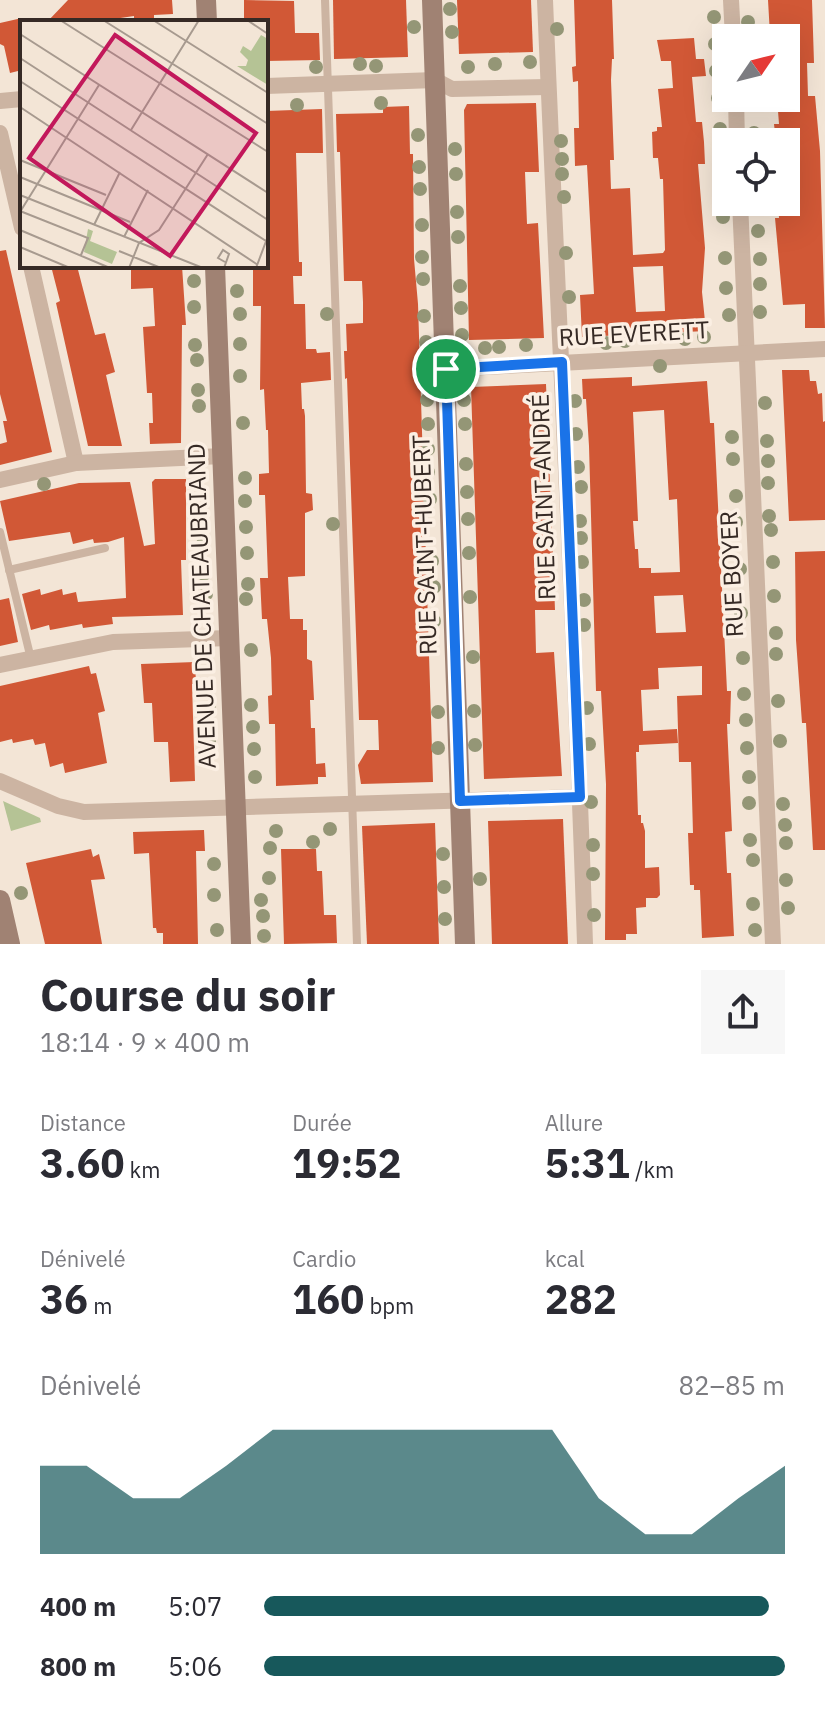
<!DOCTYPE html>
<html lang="fr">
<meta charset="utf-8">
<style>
:root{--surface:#fff;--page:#f7f7f7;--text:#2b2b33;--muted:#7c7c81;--accent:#17585b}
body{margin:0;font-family:"IBM Plex Sans",sans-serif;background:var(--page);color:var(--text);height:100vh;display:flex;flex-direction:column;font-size:30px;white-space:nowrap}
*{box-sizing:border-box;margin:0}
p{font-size:26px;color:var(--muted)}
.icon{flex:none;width:44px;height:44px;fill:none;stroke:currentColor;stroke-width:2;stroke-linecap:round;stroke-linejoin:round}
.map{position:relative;height:944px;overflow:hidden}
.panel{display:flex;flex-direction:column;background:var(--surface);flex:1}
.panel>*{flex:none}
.needle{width:52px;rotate:55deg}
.controls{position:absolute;left:712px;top:24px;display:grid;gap:16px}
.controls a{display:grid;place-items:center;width:88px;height:88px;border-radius:0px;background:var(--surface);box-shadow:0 8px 32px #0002;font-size:40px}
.pin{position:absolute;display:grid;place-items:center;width:68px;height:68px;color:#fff;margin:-34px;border:4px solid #fff;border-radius:50%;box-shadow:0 2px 8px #0007}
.round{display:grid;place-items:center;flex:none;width:84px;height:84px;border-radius:0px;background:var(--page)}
.overview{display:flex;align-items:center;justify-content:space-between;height:136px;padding:0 40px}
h1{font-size:44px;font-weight:700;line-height:60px}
.metrics{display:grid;grid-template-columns:repeat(3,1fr);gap:12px;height:136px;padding:8px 40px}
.metrics div{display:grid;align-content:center}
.metrics b{font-size:40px;font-weight:700}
.metrics small{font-size:22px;font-weight:400}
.metrics p{font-size:22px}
.chart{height:224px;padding:16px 40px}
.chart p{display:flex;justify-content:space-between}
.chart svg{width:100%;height:144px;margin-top:8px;fill:var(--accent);opacity:.7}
ul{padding:0 40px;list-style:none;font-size:26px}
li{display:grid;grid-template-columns:128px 96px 1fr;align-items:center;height:60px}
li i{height:20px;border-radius:10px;background:var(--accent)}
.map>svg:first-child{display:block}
</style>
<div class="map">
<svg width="825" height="944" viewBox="0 0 825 944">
<rect width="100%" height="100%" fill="#f3e5d6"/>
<!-- green -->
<path fill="#b5c395" d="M 3,801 L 40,818 L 41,822 L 11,831 Z"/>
<!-- building -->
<g fill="#d15836" fill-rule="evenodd">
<path d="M 68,0 L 172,0 L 173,14 L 154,15 L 154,18 L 134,18 L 134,16 L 93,22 L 47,22 Z"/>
<path d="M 244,0 L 294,1 L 295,33 L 319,33 L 320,60 L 266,61 L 266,22 L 244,22 Z"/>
<path d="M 333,0 L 406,0 L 408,57 L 334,59 Z"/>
<path d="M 457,0 L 531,0 L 533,52 L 459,54 Z"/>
<path d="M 574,0 L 612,0 L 614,59 L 612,59 L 611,80 L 614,160 L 610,160 L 611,189 L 630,188 L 633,255 L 663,253 L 665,250 L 663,179 L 660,179 L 658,158 L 653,158 L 652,132 L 657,131 L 657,127 L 662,127 L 658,89 L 673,88 L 671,61 L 661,61 L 657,40 L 694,38 L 696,59 L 704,59 L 706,76 L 692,77 L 696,122 L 702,122 L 704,142 L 705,164 L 698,164 L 705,248 L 702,292 L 706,331 L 582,337 L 580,295 L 594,294 L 587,165 L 575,166 L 574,128 L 579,128 L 578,81 L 573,82 L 572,67 L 576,66 ZM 663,266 L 665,311 L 636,312 L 633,267 Z"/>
<path d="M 768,0 L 812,0 L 814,63 L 807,63 L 808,96 L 815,96 L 820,151 L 825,328 L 805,328 L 805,304 L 783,305 L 775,218 L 779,218 L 778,202 L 786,202 L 786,142 L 776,142 L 774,124 L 779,124 L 777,98 L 786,98 L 786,38 L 772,38 L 770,35 Z"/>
<path d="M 22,18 L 22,70 L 10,73 L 4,46 L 0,44 L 0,23 Z"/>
<path d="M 536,103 L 539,172 L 525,172 L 527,224 L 538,223 L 544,338 L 469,340 L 464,110 L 467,104 Z"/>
<path d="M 409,106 L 410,154 L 413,154 L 414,259 L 418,304 L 433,782 L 361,784 L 358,765 L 367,750 L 379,750 L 378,720 L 359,720 L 347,378 L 345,379 L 344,351 L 347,351 L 346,324 L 363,323 L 363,302 L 362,281 L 344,281 L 340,152 L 337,152 L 336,114 L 383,113 L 383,107 Z"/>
<path d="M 322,109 L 323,153 L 296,153 L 299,262 L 302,262 L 302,276 L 293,276 L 294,304 L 305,304 L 306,349 L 316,349 L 317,353 L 330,352 L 331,380 L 301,383 L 302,409 L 304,409 L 305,416 L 306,493 L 312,494 L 313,510 L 305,513 L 305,576 L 288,577 L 290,619 L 303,619 L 303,630 L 307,630 L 307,659 L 312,661 L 314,700 L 310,700 L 311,728 L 315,728 L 316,764 L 325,763 L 326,777 L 318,777 L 318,784 L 276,786 L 275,724 L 269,724 L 268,696 L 272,695 L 271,658 L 267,619 L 262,619 L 260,578 L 268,578 L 265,495 L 259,495 L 259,474 L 269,473 L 268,430 L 266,430 L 264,389 L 260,390 L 261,306 L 253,306 L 253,266 L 266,266 L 266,111 Z"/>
<path d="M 6,250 L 52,452 L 0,465 L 0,444 L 7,442 L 3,421 L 7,421 L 0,394 L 0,251 Z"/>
<path d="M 51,266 L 77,266 L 95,335 L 105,333 L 115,372 L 106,375 L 122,446 L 88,446 L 56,303 L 60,301 Z"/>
<path d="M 145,266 L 182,266 L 186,325 L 182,325 L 181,443 L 150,444 L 149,423 L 153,423 L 152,393 L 147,393 L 143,327 L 155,326 L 153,288 L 131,289 L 131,268 Z"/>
<path d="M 782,370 L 809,370 L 810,381 L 816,381 L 818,394 L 822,393 L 823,422 L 825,421 L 825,520 L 789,521 Z"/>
<path d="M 632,377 L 632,386 L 707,381 L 710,423 L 714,423 L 727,691 L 731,691 L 730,724 L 727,724 L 732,831 L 725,832 L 727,873 L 731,873 L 734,936 L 702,938 L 700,890 L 694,890 L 694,885 L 690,885 L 688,833 L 693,833 L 691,762 L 679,762 L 677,696 L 702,695 L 702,666 L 658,668 L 659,689 L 641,690 L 643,731 L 677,729 L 678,743 L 639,745 L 639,752 L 636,752 L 638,815 L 641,815 L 641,823 L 643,823 L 645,831 L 645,868 L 659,867 L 660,895 L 657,898 L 646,898 L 646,907 L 636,908 L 637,934 L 626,934 L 626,940 L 605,940 L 606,784 L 601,691 L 596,691 L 589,446 L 586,399 L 583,399 L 582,379 ZM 664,410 L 669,500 L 677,499 L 680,572 L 651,573 L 651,568 L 639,568 L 638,549 L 635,549 L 633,521 L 638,521 L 633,412 ZM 683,595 L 686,632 L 656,633 L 654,596 Z"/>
<path d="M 546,384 L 555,610 L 535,610 L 536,653 L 554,652 L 562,776 L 484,779 L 471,387 Z"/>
<path d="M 155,479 L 186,479 L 186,560 L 181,560 L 183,615 L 112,617 L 113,624 L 83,628 L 82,624 L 50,630 L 49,625 L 31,630 L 22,594 L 40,589 L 41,595 L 62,589 L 63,595 L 76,592 L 78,602 L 126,598 L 124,537 L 108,542 L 94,543 L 93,539 L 73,544 L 70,532 L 9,541 L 0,501 L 79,483 L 130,482 L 144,546 L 155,544 L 152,482 Z"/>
<path d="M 825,551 L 825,850 L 813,850 L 806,723 L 802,723 L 796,640 L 795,552 Z"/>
<path d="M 9,598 L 18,642 L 0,646 L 0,600 Z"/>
<path d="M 195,662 L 196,684 L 192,684 L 195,781 L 170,782 L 168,742 L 154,742 L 152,703 L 144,703 L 141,664 Z"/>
<path d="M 89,666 L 91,674 L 96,673 L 105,711 L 98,713 L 107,763 L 65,773 L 63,763 L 50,767 L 45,743 L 35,745 L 33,739 L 13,743 L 12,739 L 0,742 L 0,686 Z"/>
<path d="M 563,819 L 568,944 L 492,944 L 488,821 Z"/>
<path d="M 435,823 L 439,944 L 367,944 L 362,826 Z"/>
<path d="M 204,830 L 205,851 L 196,851 L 198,944 L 163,944 L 163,933 L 157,933 L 156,928 L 153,928 L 149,853 L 134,854 L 133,832 Z"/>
<path d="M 91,849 L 93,857 L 99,854 L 105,879 L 91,880 L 102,944 L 45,944 L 26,863 Z"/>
<path d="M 281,849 L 316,849 L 317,871 L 322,871 L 324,915 L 336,915 L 337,943 L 284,944 Z"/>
</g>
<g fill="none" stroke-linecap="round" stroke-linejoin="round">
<!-- lane -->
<g stroke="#ccb4a2" stroke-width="8">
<path d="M 325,0 L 357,944"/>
<path d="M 0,532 L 31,659"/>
<path d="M 9,570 L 105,548"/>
</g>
<!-- street -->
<g stroke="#ccb4a2" stroke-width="16">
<path d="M 545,0 C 558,315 575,629 585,944"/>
<path d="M 731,0 L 733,38"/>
<path d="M 266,86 L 435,80 L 452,89 L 548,87"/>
<path d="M 736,98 L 737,142"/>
<path d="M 0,101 L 22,99"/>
<path d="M 0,133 L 22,228"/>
<path d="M 740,202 L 773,944"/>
<path d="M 31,266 L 76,463"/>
<path d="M 446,369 L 825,349"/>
<path d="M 0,480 L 76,463 L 222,456"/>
<path d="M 0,665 L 113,642 L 229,638"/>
<path d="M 0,781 L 58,806 L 84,812 L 580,797"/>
</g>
<!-- secondary -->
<g stroke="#a08273" stroke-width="20">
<path d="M 206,0 L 207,22"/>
<path d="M 432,0 L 465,944"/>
<path d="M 215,266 L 241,944"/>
<path d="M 0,900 L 10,944"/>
</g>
</g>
<!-- trees -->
<g fill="#949676">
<circle cx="450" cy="9" r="7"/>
<circle cx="714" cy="17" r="7"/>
<circle cx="748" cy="22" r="7"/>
<circle cx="414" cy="27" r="7"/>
<circle cx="557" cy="29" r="7"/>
<circle cx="452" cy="32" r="7"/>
<circle cx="715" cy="44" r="7"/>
<circle cx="530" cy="62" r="7"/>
<circle cx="360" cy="64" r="7"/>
<circle cx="495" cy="64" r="7"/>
<circle cx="376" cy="66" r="7"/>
<circle cx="316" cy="67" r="7"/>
<circle cx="468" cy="67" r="7"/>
<circle cx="716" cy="71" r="7"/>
<circle cx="718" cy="98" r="7"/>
<circle cx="381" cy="103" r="7"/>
<circle cx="297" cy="105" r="7"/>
<circle cx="720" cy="129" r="7"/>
<circle cx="754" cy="133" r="7"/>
<circle cx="418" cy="135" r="7"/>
<circle cx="561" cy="141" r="7"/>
<circle cx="455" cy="149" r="7"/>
<circle cx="562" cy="159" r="7"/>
<circle cx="419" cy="167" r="7"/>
<circle cx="456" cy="174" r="7"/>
<circle cx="562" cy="174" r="7"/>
<circle cx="420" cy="189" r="7"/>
<circle cx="564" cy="197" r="7"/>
<circle cx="457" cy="212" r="7"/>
<circle cx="723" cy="217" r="7"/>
<circle cx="422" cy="225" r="7"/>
<circle cx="758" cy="231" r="7"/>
<circle cx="458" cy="237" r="7"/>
<circle cx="566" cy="253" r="7"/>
<circle cx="422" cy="257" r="7"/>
<circle cx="725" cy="258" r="7"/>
<circle cx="760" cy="259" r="7"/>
<circle cx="423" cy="279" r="7"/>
<circle cx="194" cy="281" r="7"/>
<circle cx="760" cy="284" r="7"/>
<circle cx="460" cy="286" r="7"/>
<circle cx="726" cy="288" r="7"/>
<circle cx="237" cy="291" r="7"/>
<circle cx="569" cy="297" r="7"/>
<circle cx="194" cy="307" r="7"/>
<circle cx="461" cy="308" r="7"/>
<circle cx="760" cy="312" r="7"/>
<circle cx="240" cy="314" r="7"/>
<circle cx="327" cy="314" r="7"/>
<circle cx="729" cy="315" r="7"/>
<circle cx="424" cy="316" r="7"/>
<circle cx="462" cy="335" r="7"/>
<circle cx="704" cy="337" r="7"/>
<circle cx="685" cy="339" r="7"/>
<circle cx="625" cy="341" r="7"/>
<circle cx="426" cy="342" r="7"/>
<circle cx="606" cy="343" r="7"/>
<circle cx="240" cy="344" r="7"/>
<circle cx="195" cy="345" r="7"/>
<circle cx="526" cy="345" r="7"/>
<circle cx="499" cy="347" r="7"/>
<circle cx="485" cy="348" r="7"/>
<circle cx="197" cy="360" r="7"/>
<circle cx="660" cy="366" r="7"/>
<circle cx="426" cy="374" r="7"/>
<circle cx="240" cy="376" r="7"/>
<circle cx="198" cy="390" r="7"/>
<circle cx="427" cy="400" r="7"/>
<circle cx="464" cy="400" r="7"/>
<circle cx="575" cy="401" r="7"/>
<circle cx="765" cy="403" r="7"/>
<circle cx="199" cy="406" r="7"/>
<circle cx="243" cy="423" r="7"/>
<circle cx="428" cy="424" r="7"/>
<circle cx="465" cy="424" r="7"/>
<circle cx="576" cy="434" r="7"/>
<circle cx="732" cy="437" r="7"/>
<circle cx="767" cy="441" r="7"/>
<circle cx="428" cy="449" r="7"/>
<circle cx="733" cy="459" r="7"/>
<circle cx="768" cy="461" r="7"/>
<circle cx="466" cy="464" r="7"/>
<circle cx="578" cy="467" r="7"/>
<circle cx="428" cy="472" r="7"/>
<circle cx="245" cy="478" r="7"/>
<circle cx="768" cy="483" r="7"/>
<circle cx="44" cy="484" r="7"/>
<circle cx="581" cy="487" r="7"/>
<circle cx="467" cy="492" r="7"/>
<circle cx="736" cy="496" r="7"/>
<circle cx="430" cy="499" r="7"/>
<circle cx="245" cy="501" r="7"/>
<circle cx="200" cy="509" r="7"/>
<circle cx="769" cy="516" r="7"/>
<circle cx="468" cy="519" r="7"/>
<circle cx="580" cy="521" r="7"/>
<circle cx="736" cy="522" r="7"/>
<circle cx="333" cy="524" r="7"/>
<circle cx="246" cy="527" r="7"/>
<circle cx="771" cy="530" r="7"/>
<circle cx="581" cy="538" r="7"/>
<circle cx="203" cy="544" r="7"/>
<circle cx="247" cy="553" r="7"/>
<circle cx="469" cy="553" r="7"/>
<circle cx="432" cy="561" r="7"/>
<circle cx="582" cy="562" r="7"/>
<circle cx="773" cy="562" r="7"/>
<circle cx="740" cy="569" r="7"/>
<circle cx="204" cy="574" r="7"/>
<circle cx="248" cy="584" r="7"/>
<circle cx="434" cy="587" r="7"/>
<circle cx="206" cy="594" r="7"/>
<circle cx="774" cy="596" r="7"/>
<circle cx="470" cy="597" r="7"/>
<circle cx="246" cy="599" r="7"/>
<circle cx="584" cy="600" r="7"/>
<circle cx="741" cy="613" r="7"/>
<circle cx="434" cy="621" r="7"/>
<circle cx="584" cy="625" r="7"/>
<circle cx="776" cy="633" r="7"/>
<circle cx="251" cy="650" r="7"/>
<circle cx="776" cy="654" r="7"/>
<circle cx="473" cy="657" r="7"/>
<circle cx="743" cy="658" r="7"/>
<circle cx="208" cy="689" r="7"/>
<circle cx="744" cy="694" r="7"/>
<circle cx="778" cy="701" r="7"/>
<circle cx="251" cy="705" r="7"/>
<circle cx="209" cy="708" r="7"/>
<circle cx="587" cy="708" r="7"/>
<circle cx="474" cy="711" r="7"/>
<circle cx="438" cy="712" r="7"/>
<circle cx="746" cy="720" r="7"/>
<circle cx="253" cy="727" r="7"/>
<circle cx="209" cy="741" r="7"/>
<circle cx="780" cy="741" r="7"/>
<circle cx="589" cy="744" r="7"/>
<circle cx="475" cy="745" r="7"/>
<circle cx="438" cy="748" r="7"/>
<circle cx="747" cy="748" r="7"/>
<circle cx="254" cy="749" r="7"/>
<circle cx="255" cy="777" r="7"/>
<circle cx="749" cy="777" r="7"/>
<circle cx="591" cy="802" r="7"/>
<circle cx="749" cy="803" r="7"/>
<circle cx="783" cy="804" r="7"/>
<circle cx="785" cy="825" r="7"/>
<circle cx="330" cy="829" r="7"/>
<circle cx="276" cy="831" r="7"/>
<circle cx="750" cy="840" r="7"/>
<circle cx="313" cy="842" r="7"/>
<circle cx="786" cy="843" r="7"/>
<circle cx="593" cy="845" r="7"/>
<circle cx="270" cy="848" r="7"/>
<circle cx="443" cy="854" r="7"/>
<circle cx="753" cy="860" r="7"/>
<circle cx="214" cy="864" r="7"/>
<circle cx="593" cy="874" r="7"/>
<circle cx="269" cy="878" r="7"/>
<circle cx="480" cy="879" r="7"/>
<circle cx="786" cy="880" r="7"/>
<circle cx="444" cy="887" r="7"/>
<circle cx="21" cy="893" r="7"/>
<circle cx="214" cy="895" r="7"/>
<circle cx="261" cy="900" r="7"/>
<circle cx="753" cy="904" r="7"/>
<circle cx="788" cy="908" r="7"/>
<circle cx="594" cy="915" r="7"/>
<circle cx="263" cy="916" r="7"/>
<circle cx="445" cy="919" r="7"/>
<circle cx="217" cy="930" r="7"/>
<circle cx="755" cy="930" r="7"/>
<circle cx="264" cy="936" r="7"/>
</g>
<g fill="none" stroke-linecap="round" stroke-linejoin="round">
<!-- route casing -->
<g stroke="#fff" stroke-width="16">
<path id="route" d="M 562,362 L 580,797 L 460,801 L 446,369 Z"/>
</g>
<!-- route -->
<use href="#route" stroke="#1a73e8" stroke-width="10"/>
</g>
<g text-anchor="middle" stroke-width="7" stroke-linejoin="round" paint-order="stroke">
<!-- street labels -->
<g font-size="24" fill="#362a25" stroke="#fbefe3">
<text transform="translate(634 334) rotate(-3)" y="8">RUE EVERETT</text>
<text transform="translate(544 497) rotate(-92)" y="8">RUE SAINT-ANDRÉ</text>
<text transform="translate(425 545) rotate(-92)" y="8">RUE SAINT-HUBERT</text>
<text transform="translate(732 574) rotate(-93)" y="8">RUE BOYER</text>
<text transform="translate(202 606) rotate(-92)" y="8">AVENUE DE CHATEAUBRIAND</text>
</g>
</g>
<!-- overview -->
<g transform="translate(20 20)">
<rect width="248" height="248" fill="#f3e5d6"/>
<path d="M 241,15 L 248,19 L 248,65 L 217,46 L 226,46 L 228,40 L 220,32 L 223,26 L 231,31 ZM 68,209 L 73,211 L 70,221 L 97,232 L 92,244 L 64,232 Z" fill="#b5c395"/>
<path fill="none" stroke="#a79a8f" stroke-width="2" d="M 40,0 L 248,132M 83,0 L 248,104M 133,0 L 248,73M 227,0 L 248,14M 0,14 L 248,173M 0,38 L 248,200M 0,61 L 246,221M 0,87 L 238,245M 111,110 L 179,0M 0,140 L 86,175M 0,157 L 110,202M 0,175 L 183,248M 0,191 L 68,218 L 61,235M 0,192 L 79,65M 74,205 L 100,152M 0,210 L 90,248M 104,217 L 128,170M 0,227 L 50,248M 99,231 L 141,248M 109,248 L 119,223 L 139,210 L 188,134M 204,248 L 209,234 L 203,230 L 198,238 L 205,242M 236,248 L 248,216"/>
<path fill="#c2185b" fill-opacity="0.15" stroke="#c2185b" stroke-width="4" d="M 95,15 L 236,113 L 150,236 L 9,138 Z"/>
<rect width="248" height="248" fill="none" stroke="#362a25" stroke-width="4"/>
</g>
</svg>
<div class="controls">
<a><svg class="needle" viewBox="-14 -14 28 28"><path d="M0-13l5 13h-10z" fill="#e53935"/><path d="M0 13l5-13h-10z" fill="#7c7c81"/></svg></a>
<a><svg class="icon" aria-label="locate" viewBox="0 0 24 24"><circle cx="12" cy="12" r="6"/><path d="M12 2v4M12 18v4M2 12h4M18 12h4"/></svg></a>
</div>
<div class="pin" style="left:446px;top:369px;background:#1e9e55"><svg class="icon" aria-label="arrive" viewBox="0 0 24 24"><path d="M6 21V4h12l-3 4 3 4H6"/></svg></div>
</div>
<section class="panel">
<div class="overview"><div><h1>Course du soir</h1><p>18:14 · 9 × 400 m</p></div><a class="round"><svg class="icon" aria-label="share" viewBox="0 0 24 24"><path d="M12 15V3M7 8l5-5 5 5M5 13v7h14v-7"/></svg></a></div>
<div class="metrics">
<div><p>Distance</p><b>3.60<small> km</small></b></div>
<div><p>Durée</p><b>19:52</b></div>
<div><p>Allure</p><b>5:31<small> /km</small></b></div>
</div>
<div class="metrics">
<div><p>Dénivelé</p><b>36<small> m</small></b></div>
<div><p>Cardio</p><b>160<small> bpm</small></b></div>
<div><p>kcal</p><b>282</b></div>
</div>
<div class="chart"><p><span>Dénivelé</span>82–85 m</p>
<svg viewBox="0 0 160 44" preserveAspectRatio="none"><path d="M0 44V17L10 17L20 27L30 27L40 17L50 6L60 6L70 6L80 6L90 6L100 6L110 6L120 27L130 38L140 38L150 27L160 17V44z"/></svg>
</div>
<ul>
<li><b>400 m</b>5:07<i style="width:97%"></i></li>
<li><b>800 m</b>5:06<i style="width:100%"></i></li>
</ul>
</section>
